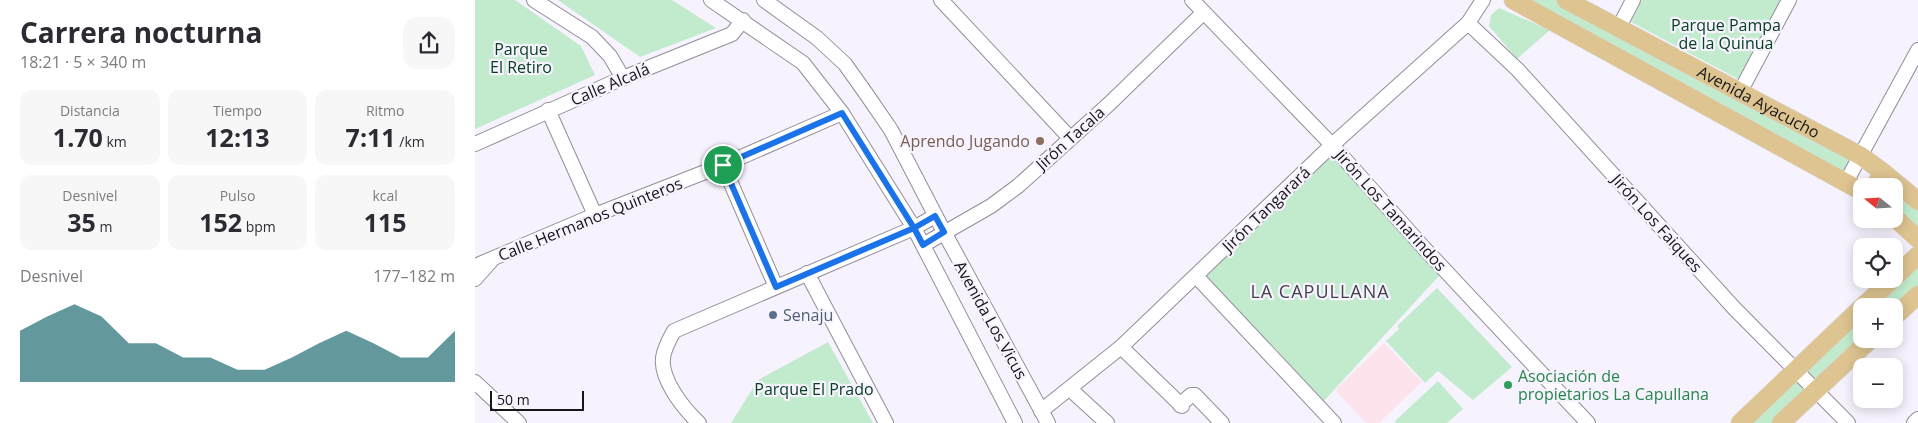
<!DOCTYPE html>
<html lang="es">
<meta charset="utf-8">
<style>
:root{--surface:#fff;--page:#f7f7f7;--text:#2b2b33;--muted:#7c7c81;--accent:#226d74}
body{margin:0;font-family:"Open Sans",sans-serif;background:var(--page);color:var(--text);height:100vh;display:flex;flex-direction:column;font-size:19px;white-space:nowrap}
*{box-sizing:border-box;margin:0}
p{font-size:16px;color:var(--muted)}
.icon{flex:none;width:28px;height:28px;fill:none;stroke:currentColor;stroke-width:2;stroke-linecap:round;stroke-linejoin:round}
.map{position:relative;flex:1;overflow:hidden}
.drawer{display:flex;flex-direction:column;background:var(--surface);width:475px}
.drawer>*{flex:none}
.needle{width:32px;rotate:288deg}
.buttons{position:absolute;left:1378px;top:178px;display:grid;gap:10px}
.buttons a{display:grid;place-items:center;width:50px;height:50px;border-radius:10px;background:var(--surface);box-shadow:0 2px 12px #0003;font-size:25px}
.scale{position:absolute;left:15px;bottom:12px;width:94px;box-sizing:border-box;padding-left:5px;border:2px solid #161518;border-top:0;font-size:14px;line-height:18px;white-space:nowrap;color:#161518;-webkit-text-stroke:4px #f7f3fe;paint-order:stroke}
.pin{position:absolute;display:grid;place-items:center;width:42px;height:42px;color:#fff;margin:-21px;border:2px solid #fff;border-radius:50%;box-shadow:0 1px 5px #0007}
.round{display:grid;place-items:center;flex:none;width:52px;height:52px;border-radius:15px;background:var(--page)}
.overview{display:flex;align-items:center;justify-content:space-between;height:85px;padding:0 20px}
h1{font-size:28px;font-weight:700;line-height:38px}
.figures{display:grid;grid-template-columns:repeat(3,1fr);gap:8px;height:85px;padding:5px 20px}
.figures div{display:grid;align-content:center;border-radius:12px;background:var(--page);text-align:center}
.figures b{font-size:25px;font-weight:700}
.figures small{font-size:14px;font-weight:400}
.figures p{font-size:14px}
.chart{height:140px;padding:10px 20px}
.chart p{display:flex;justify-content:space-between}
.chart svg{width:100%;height:90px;margin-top:5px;fill:var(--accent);opacity:.7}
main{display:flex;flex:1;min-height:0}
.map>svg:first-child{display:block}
</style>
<main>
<section class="drawer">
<div class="overview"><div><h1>Carrera nocturna</h1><p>18:21 · 5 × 340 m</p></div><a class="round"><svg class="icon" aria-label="share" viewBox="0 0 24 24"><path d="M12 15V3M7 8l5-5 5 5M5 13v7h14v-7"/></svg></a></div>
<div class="figures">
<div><p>Distancia</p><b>1.70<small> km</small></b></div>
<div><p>Tiempo</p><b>12:13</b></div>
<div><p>Ritmo</p><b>7:11<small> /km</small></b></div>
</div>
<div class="figures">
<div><p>Desnivel</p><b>35<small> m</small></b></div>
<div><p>Pulso</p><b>152<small> bpm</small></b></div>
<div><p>kcal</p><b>115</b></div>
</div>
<div class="chart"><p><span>Desnivel</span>177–182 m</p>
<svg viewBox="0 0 160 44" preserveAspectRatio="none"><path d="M0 44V19L10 12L20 6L30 12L40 25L50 25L60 32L70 32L80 38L90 38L100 32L110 25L120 19L130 25L140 32L150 32L160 19V44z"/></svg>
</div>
</section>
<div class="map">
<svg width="1443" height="423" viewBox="0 0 1443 423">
<rect width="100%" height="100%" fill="#f7f3fe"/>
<!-- education -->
<path fill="#fde3eb" d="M 909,343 L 947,382 L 904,423 L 891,423 L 860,390 Z"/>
<!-- green -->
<g fill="#c2ebce">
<path d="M 0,0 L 40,0 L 106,46 L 120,75 L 0,129 Z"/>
<path d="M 83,0 L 197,0 L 241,28 L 165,57 Z"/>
<path d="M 1046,0 L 1086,0 L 1383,157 L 1370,176 Z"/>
<path d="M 1167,0 L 1306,0 L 1265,80 L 1156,22 Z"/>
<path d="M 1024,8 L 1075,30 L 1042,59 L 1014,26 L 1016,15 Z"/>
<path d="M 856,154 L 964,276 L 846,404 L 727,278 Z"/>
<path d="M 1409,173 L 1443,203 L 1443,242 L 1419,219 L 1419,186 L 1399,186 Z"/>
<path d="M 1443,259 L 1443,290 L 1419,306 L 1393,306 Z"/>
<path d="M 962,288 L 1037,367 L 998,400 L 963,371 L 950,383 L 911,341 L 924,329 L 922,326 Z"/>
<path d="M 1386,313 L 1386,339 L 1342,387 L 1326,370 Z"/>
<path d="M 353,342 L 398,423 L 256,423 L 283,380 Z"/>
<path d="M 1320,375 L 1336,390 L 1300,423 L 1270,423 Z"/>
<path d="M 963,381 L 988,409 L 972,423 L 921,423 L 920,421 Z"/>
</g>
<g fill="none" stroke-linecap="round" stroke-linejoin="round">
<!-- minor casing -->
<g stroke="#928e99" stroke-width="16">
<g id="minor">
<path d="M 59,0 L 117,37 L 135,56 L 148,78"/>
<path d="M 236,0 L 328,63 L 367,113 L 439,228 L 540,423"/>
<path d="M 289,0 L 342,38 L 370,64 L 392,95 L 416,130 L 469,232 L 573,423"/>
<path d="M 466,0 L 595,138"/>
<path d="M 717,0 L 857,145 L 949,248 L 1113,423"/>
<path d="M 993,23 L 1043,70 L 1259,308 L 1373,423"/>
<path d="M 1144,27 L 1158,0"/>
<path d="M 1265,92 L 1314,0"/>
<path d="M 73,110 L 120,215"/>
<path d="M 0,144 L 148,78 L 257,34 L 268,20"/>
<path d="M 248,165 L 301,287"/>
<path d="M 1371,182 L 1443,50"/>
<path d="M 448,245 L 516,206 L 543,186 L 634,104 L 728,13"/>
<path d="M 0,266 L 120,215 L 248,165 L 367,113"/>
<path d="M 332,273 L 411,423"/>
<path d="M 721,276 L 859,423"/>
<path d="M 0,279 L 16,261"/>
<path d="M 646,347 L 707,406"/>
<path d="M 0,382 L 44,423"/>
<path d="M 595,389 L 632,423"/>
<path d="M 705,405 L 716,395 L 720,395 L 747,423"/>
<path d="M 566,411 L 646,347 L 857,145 L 993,23 L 1008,0"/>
<path d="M 224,423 C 208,408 182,376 189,353 C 191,346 195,338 199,331 L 439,228 L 460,216"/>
<path d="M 1439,423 L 1443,419"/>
</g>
</g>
<!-- major casing -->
<g stroke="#d5d5d5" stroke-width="19">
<g id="major">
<path d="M 1038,0 L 1386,191"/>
<path id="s1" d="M 1091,0 L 1386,156 L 1409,173 L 1443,201"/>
<path d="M 1399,186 L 1409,173"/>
<path d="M 1419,217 L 1443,239"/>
<path d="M 1419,278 L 1443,255"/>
<path d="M 1388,306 L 1418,279"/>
<path d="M 1419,317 L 1443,295"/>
<path d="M 1265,423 L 1386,308"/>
<path d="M 1306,423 L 1396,339"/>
</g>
</g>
<!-- minor -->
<use href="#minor" stroke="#fff" stroke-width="14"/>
<!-- major -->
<use href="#major" stroke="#dec491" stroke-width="18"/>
</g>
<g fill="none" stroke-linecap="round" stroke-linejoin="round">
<!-- route casing -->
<g stroke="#fff" stroke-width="10">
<path id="route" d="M 248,165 L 301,287 L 439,228 L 460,216 L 469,232 L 448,245 L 439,228 L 367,113 L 248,165"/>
</g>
<!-- route -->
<use href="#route" stroke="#1a73e8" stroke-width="6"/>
</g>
<!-- markers -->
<circle fill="#8d6e63" stroke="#f7f3fe" stroke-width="2" cx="565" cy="141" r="5"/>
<circle fill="#5c6f8a" stroke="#f7f3fe" stroke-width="2" cx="298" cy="315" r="5"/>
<circle fill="#2e9e5b" stroke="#f7f3fe" stroke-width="2" cx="1033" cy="385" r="5"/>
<g text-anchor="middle" stroke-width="4.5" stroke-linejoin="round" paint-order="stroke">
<!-- park labels -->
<g font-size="16" fill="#084023" stroke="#f7f3fe">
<text x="1251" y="31">Parque Pampa<tspan x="1251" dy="18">de la Quinua</tspan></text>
<text x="46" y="55">Parque<tspan x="46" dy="18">El Retiro</tspan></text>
<text x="339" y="395">Parque El Prado</text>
</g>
<!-- street labels -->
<g font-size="16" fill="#161518" stroke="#f7f3fe">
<text transform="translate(135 84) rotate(-23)" y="6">Calle Alcalá</text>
<text dy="6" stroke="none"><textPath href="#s1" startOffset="218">Avenida Ayacucho</textPath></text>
<text transform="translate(595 138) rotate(-42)" y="6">Jirón Tacala</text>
<text transform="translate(791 209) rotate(-44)" y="6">Jirón Tangarará</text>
<text transform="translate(916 210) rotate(48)" y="6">Jirón Los Tamarindos</text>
<text transform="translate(115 219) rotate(-22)" y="6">Calle Hermanos Quinteros</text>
<text transform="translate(1182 223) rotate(48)" y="6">Jirón Los Faiques</text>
<text transform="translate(516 320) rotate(61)" y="6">Avenida Los Vicus</text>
</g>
<!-- education labels -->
<g font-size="16" fill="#785e54" stroke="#f7f3fe" text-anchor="end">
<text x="555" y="147">Aprendo Jugando</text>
</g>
<!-- service labels -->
<g font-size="16" fill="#4e5e75" stroke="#f7f3fe" text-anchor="start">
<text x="308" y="321">Senaju</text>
</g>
<!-- leisure labels -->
<g font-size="16" fill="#27864d" stroke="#f7f3fe" text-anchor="start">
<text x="1043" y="382">Asociación de<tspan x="1043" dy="18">propietarios La Capullana</tspan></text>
</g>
<!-- neighbourhood labels -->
<g font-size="18" letter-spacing="1" fill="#45424b" stroke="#f7f3fe">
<text x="845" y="298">LA CAPULLANA</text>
</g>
</g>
</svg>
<div class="buttons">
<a><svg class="needle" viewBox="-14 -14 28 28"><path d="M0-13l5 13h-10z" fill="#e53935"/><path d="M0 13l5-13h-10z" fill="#7c7c81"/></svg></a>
<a><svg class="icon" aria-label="locate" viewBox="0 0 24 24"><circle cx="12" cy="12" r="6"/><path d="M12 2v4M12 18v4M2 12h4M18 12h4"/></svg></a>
<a>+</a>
<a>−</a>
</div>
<div class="scale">50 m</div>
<div class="pin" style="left:248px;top:165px;background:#1e9e55"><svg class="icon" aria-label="arrive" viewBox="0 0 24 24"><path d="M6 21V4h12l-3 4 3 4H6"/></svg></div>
</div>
</main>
